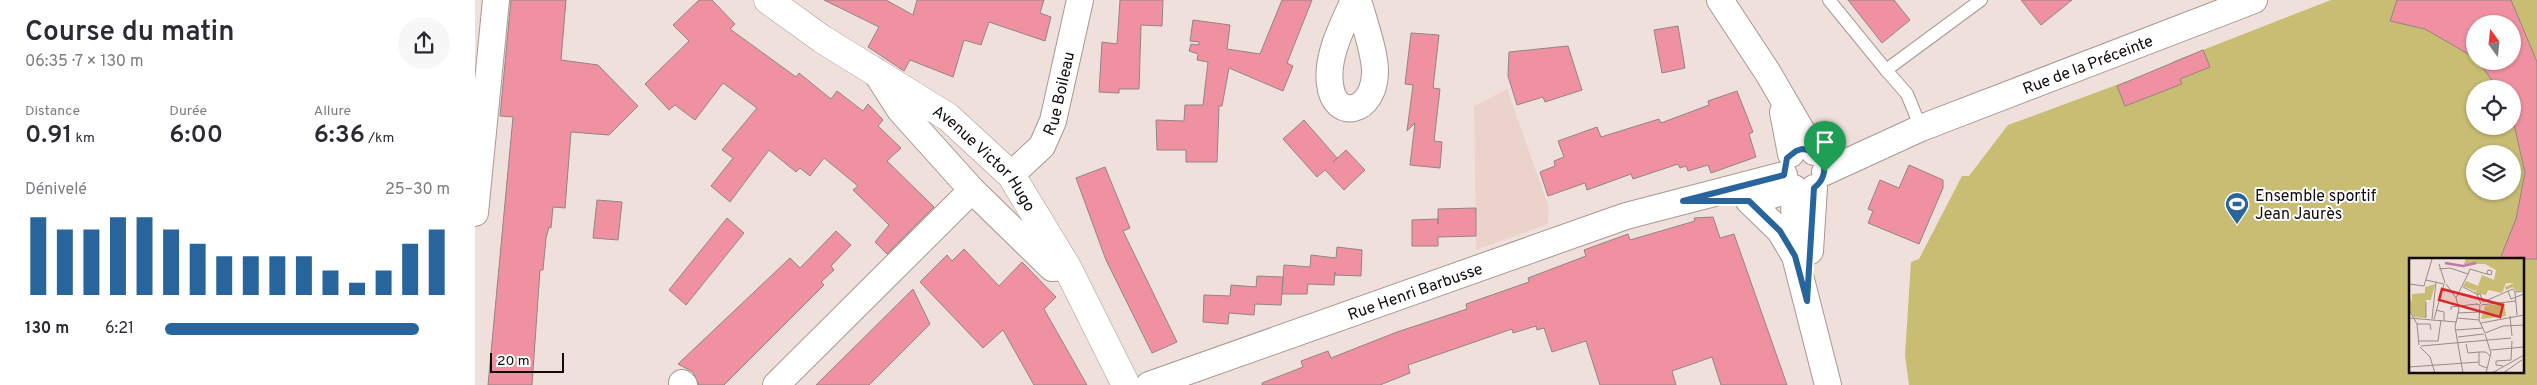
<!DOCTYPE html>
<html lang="fr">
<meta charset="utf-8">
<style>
:root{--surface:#fff;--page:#f7f7f7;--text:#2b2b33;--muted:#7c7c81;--accent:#28659c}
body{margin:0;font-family:Overpass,sans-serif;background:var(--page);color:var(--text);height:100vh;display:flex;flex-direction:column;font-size:19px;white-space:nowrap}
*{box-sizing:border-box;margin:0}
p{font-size:16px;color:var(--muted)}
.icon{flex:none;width:28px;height:28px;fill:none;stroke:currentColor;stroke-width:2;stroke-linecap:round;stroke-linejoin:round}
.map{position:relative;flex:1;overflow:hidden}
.side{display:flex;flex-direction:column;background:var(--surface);width:475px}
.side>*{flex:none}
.needle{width:32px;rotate:345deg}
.fabs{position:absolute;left:1991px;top:15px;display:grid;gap:10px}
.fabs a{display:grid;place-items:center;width:55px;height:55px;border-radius:50%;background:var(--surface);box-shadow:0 1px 4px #0004;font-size:25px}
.scale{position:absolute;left:15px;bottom:12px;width:74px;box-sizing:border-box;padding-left:5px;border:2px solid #100b0a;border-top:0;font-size:14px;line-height:18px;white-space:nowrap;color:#100b0a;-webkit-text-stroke:4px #fff;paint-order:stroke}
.pin{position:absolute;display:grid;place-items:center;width:42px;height:42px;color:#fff;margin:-51px -21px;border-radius:50% 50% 50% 0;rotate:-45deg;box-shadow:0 0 5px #0007}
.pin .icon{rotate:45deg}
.round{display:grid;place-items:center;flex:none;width:52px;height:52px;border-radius:26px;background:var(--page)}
.summary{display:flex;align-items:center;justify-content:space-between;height:85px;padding:0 25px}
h1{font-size:28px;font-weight:600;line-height:38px}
.metrics{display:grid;grid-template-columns:repeat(3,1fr);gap:8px;height:85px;padding:5px 25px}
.metrics div{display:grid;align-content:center}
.metrics b{font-size:25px;font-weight:600}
.metrics small{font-size:14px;font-weight:400}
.metrics p{font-size:14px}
.chart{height:140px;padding:10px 25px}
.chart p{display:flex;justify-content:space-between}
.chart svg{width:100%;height:90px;margin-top:5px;stroke:var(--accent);stroke-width:6}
ul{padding:0 25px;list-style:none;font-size:16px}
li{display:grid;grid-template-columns:80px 60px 1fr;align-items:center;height:38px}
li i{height:12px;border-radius:6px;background:var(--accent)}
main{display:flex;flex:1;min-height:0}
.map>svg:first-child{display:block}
</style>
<main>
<section class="side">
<div class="summary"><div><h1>Course du matin</h1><p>06:35 · 7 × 130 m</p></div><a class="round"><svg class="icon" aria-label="share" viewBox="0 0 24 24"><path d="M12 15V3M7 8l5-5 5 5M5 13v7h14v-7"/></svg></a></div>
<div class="metrics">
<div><p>Distance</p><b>0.91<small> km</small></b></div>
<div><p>Durée</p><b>6:00</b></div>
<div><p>Allure</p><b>6:36<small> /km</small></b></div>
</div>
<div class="chart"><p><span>Dénivelé</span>25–30 m</p>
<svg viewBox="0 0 160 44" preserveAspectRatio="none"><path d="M5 44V6M15 44V12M25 44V12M35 44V6M45 44V6M55 44V12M65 44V19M75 44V25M85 44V25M95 44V25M105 44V25M115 44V32M125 44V38M135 44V32M145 44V19M155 44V12"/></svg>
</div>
<ul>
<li><b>130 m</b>6:21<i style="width:89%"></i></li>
</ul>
</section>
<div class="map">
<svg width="2062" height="385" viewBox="0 0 2062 385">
<rect width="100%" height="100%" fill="#f0e0db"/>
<!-- built -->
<path fill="#ebd3cb" d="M 1032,89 L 1074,208 L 1073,224 L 1001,250 L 999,106 Z"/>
<!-- green -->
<path fill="#c8bd73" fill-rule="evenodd" d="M 1856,0 L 2062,0 L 2062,385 L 1434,385 L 1430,355 L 1436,262 L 1444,259 L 1487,176 L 1494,176 L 1533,125 L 1698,64 L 1697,62 ZM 2000,24 L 2038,24 L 2038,61 L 2000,61 ZM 2000,89 L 2038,89 L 2038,126 L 2000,126 ZM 2000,154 L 2038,154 L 2038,191 L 2000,191 ZM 1936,259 L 2048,259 L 2048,371 L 1936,371 Z"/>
<!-- building -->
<g fill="#ef91a0" stroke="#938485">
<path d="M 36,0 L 91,0 L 86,60 L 123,65 L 163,106 L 134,135 L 96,132 L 90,208 L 78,207 L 76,228 L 74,227 L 71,238 L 68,270 L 65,270 L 57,385 L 13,385 L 38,117 L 25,116 Z"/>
<path d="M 224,0 L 237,0 L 260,24 L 255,29 L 321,77 L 324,73 L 356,99 L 362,91 L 388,111 L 393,104 L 408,120 L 403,126 L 426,148 L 412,161 L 459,207 L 412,254 L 400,242 L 414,225 L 378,190 L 383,186 L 349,158 L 335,176 L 325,168 L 321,172 L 294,150 L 255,202 L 236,186 L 258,158 L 247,150 L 282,108 L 248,83 L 220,120 L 200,105 L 194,110 L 170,84 L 214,41 L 198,25 Z"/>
<path d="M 349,0 L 411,0 L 438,15 L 442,0 L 569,0 L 565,13 L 576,17 L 570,41 L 514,22 L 506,45 L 489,40 L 478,77 L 435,60 L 429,71 L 393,47 L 404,27 Z"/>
<path d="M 645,0 L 688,0 L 687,26 L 666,25 L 664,89 L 644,89 L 644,93 L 624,92 L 627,42 L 642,44 Z"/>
<path d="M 807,0 L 837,0 L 812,63 L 818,66 L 808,91 L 754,68 L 747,106 L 744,106 L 742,162 L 711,162 L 711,150 L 682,150 L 681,120 L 709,121 L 710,105 L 728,105 L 733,62 L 722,60 L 723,54 L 714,51 L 716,44 L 724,45 L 724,42 L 715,41 L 718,20 L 755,25 L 752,49 L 785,54 Z"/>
<path d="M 1373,0 L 1419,0 L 1435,20 L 1407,43 Z"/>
<path d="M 1546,0 L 1597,0 L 1566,25 Z"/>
<path d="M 1922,0 L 2036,0 L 2062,62 L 2062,259 L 2025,259 L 2041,219 L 2050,173 L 2038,120 L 2038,89 L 2023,89 L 2003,61 L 2038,61 L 2038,24 L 2000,24 L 2000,58 L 1950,29 L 1915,21 Z"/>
<path d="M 1203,26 L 1210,68 L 1187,73 L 1179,30 Z"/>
<path d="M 936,33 L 964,35 L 958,88 L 965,89 L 959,141 L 967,142 L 965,168 L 935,165 L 940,123 L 932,131 L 938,85 L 930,84 Z"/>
<path d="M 1093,46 L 1107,90 L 1070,102 L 1068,97 L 1042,105 L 1033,76 L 1034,52 Z"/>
<path d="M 1728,50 L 1735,67 L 1705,79 L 1707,84 L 1650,106 L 1642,86 Z"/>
<path d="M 1262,91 L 1278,132 L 1274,134 L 1281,157 L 1236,173 L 1233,165 L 1213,171 L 1211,166 L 1205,168 L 1203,164 L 1158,179 L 1156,174 L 1112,190 L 1110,183 L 1073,196 L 1065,172 L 1080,166 L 1079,161 L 1089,157 L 1083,141 L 1122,127 L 1126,137 L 1184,119 L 1186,123 L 1234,105 L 1233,101 Z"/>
<path d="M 829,120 L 862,158 L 858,162 L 871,150 L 890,170 L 869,190 L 850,170 L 842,177 L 808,139 Z"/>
<path d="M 1434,165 L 1468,180 L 1468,188 L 1444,244 L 1393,223 L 1398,211 L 1393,209 L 1405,180 L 1424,188 Z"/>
<path d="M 630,167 L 655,228 L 648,231 L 702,342 L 677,353 L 631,260 L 601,178 Z"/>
<path d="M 122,200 L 147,202 L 143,240 L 118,238 Z"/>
<path d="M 1001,208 L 1001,236 L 963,237 L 963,246 L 937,246 L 937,220 L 963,219 L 963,224 L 963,209 Z"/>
<path d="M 1238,217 L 1245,238 L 1259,234 L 1312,385 L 1246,385 L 1237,357 L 1197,371 L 1201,385 L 1125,385 L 1111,341 L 1077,352 L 1069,328 L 1062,330 L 1061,326 L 1038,333 L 1037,329 L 933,365 L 935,373 L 905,385 L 787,385 L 787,383 L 828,367 L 826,361 L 853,351 L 856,358 L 922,332 L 992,309 L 991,304 L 1054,282 L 1053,278 L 1111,256 L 1109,250 L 1153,234 L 1155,240 L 1220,221 L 1219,218 Z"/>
<path d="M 252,218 L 269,233 L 211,305 L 194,290 Z"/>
<path d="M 361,231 L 376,245 L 356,266 L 359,270 L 346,282 L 349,285 L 249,385 L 224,385 L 218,372 L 203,364 L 315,258 L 325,268 Z"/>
<path d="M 862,247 L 887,250 L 886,276 L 860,275 L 860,272 L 859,285 L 833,284 L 832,294 L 807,294 L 809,265 L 835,267 L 836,255 L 861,258 Z"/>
<path d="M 489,249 L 524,286 L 547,262 L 581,297 L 569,309 L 612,385 L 559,385 L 528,330 L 508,348 L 445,282 L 472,255 L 477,261 Z"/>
<path d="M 782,276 L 808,277 L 806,305 L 780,304 L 779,315 L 754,313 L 753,324 L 728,322 L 729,295 L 755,296 L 756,285 L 781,287 Z"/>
<path d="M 438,289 L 455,324 L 394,385 L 341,385 Z"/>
</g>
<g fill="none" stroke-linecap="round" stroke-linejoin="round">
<!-- service casing -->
<g stroke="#a69892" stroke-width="14">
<g id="service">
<path d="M 1354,0 L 1411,70 L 1506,0"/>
<path d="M 1411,70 L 1432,94 L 1446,128"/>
</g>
</g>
<!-- minor casing -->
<g stroke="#a69892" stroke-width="28">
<g id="minor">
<path d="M 879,0 C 868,25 851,56 855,84 C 859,122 900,114 900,71 C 900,52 888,19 883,0"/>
<path d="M 1245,0 L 1293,73 L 1339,152"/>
<path d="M 400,71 L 425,110 L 497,190 L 577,268 L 592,267"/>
<path d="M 1308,112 L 1316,154"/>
<path id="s1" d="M 1350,172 L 1446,128 L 1779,0"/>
<path id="s2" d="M 536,175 L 567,146 L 578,121 L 605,0"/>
<path d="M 1288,198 L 1319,188 L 1320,256 L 1353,385"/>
<path d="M 1274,201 L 1305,231 L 1320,256"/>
<path d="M 0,213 L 21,0"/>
<path d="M 1335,251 L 1339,188"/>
<path d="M 207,383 L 209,385"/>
<path d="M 301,385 L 497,190"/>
<path id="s3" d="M 674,385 L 1151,216 L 1309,175"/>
</g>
</g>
<!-- tertiary casing -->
<g stroke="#a69892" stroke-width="29">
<g id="tertiary">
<path id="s4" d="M 293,0 L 347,39 L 473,117 L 536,175 L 592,267 L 651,385"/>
</g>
</g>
<!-- service -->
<use href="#service" stroke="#fff" stroke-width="12"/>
<!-- minor -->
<use href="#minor" stroke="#fff" stroke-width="26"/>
<!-- tertiary -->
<use href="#tertiary" stroke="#fff" stroke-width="28"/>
</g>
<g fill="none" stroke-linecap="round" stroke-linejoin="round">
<!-- route casing -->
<g stroke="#fff" stroke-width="10">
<path id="route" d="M 1327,149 C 1350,151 1357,174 1339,188 L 1332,301 L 1320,256 L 1305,231 L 1274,201 L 1208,201 L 1309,175 L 1312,158 L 1321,151 Z"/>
</g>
<!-- route -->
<use href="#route" stroke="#28659c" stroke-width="6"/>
</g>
<!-- icons -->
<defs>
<g id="stadium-pin" transform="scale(1.25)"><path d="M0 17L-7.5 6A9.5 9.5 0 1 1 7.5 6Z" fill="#28659c" stroke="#fff"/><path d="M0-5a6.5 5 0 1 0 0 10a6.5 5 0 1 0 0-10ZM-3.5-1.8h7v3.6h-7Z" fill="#fff"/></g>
</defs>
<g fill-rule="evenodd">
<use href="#stadium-pin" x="1762" y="204"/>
</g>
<g text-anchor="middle" stroke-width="4" stroke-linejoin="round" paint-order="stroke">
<!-- street labels -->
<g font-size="16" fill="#100b0a" stroke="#fff">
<text dy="6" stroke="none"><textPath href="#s1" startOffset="284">Rue de la Préceinte</textPath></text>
<text dy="6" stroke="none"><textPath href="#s2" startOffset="98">Rue Boileau</textPath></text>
<text dy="6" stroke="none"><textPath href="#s4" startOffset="270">Avenue Victor Hugo</textPath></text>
<text dy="6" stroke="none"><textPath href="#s3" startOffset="282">Rue Henri Barbusse</textPath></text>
</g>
<!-- poi labels -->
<g font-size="16" fill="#100b0a" stroke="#fff" text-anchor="start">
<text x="1780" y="201">Ensemble sportif<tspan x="1780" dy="18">Jean Jaurès</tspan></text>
</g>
</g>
<!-- overview -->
<g transform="translate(1934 258)">
<rect width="115" height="115" fill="#f0e0db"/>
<path d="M 57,0 L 115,0 L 115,32 L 107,33 L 104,29 L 97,32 L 96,29 L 105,25 L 97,25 L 93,35 L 79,32 L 77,37 L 66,35 L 68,31 L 66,33 L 54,28 L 57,23 L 69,28 L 73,17 L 85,22 L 87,12 L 76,6 L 55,6 ZM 26,26 L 22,42 L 17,42 L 17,60 L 5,59 L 0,52 L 0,36 L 3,45 L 3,36 L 16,35 L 16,29 ZM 95,45 L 97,58 L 72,61 L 76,48 Z" fill="#c8bd73"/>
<path fill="none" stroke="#c277aa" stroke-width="2.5" d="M 36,5 L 54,8 L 67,5"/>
<path fill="none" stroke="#968b87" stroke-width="1" d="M 30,6 L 36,25M 30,11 L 41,10 L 59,16 L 47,40M 59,16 L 61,11 L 74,15 L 82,17 L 83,13 L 79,12 L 78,16M 17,22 L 35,26M 0,26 L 15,28M 37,26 L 47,40 L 50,51 L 46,69 L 54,115M 15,28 L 23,1M 54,29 L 68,36 L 72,46M 99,33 L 102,41 L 115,36M 106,34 L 108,57M 68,36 L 71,36 L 74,44 L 104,31 L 106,34 L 115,33M 17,44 L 17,60M 67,46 L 71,47 L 70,62 L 76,75M 72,47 L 107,43M 0,52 L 8,66 L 10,87M 27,52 L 35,54 L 35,63M 42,52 L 42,49 L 68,46M 49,55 L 70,54M 101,58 L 103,78M 0,60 L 47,64M 48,60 L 70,62M 23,61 L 27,24M 25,61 L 35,26M 72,65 L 115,57M 8,66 L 21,66 L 22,72M 47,72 L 74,70M 76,75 L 94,68 L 115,67M 76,76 L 82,95 L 77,115M 49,79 L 75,76M 10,83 L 29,83 L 32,62M 57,86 L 59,95 L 70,94M 12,88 L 102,80M 11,89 L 21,99 L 26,115M 82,92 L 115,89M 102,102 L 103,83M 94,108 L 87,107 L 87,103 L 102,102M 0,109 L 70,104M 78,110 L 70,107 L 70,94 L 77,94 L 81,98M 83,115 L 115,97M 94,115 L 113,102"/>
<path fill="#d62828" fill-opacity="0.15" stroke="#d62828" stroke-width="2.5" d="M 33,31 L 94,47 L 91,59 L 30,42 Z"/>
<rect width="115" height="115" fill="none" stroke="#100b0a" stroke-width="2.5"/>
</g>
</svg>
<div class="fabs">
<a><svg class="needle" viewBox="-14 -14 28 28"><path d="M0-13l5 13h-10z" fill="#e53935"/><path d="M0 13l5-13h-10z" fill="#7c7c81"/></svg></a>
<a><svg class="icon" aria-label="locate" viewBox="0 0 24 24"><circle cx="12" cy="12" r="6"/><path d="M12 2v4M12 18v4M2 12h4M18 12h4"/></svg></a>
<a><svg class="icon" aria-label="layers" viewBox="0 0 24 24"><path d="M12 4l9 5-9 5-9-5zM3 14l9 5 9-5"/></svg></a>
</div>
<div class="scale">20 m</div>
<div class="pin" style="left:1350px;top:172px;background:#1e9e55"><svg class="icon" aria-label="arrive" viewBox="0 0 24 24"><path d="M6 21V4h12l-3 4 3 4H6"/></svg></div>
</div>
</main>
